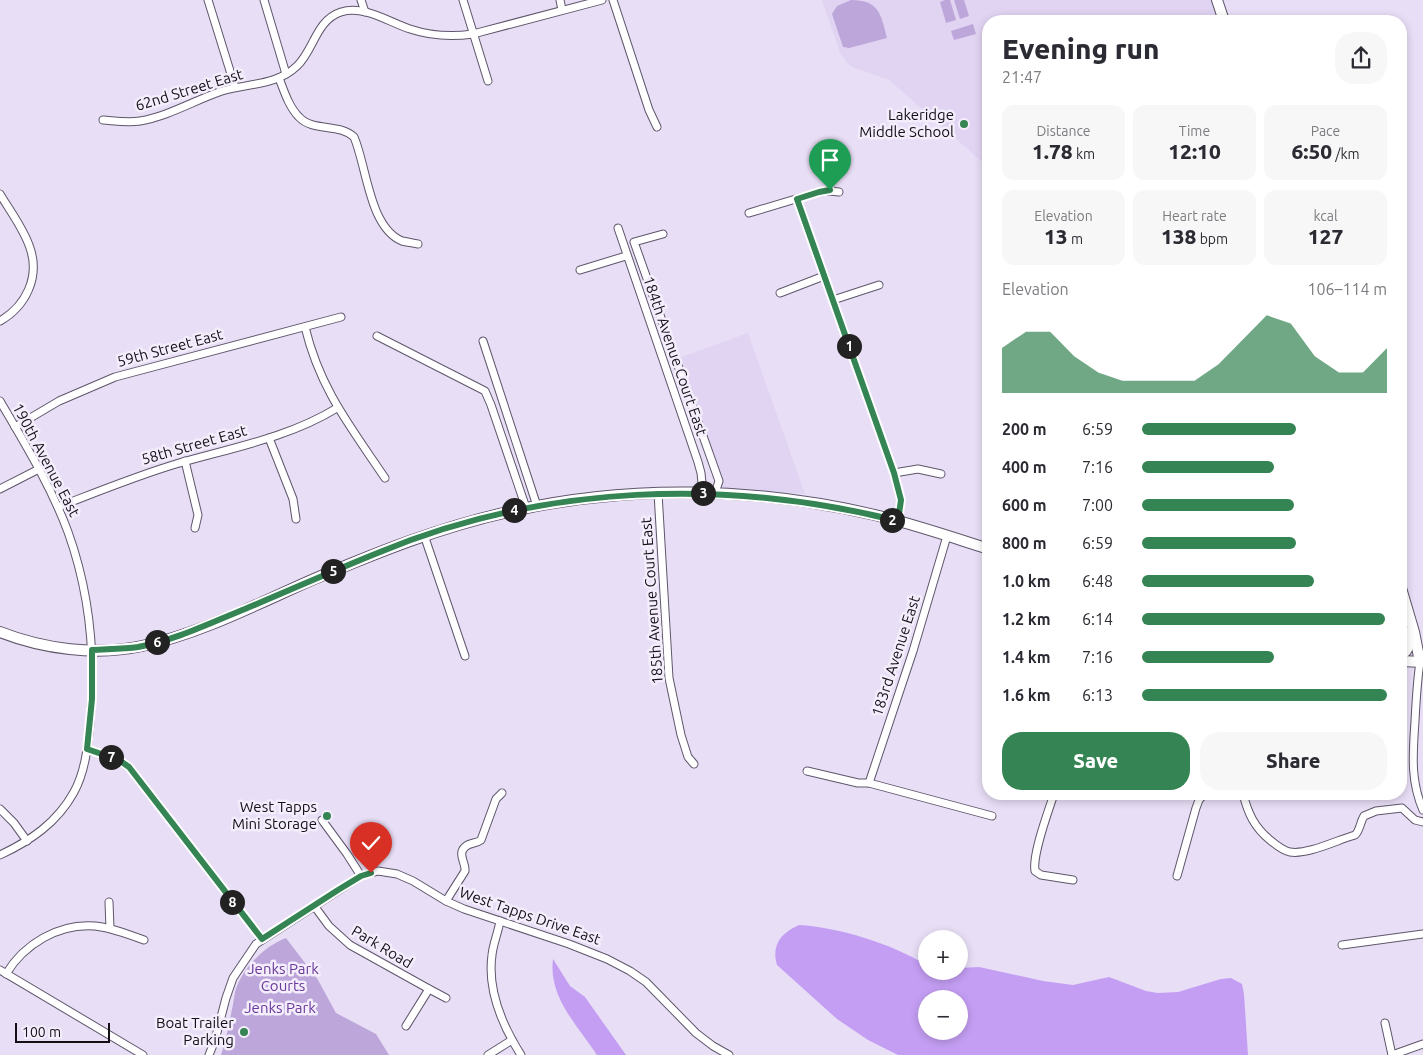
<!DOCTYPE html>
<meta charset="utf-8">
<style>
:root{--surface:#fff;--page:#f7f7f7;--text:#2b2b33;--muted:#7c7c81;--accent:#348454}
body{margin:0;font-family:Ubuntu,sans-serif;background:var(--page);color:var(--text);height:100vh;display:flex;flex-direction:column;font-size:19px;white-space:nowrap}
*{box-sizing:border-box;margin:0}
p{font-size:16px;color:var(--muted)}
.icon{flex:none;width:28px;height:28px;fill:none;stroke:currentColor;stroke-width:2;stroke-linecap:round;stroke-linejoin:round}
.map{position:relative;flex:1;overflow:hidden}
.sheet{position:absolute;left:982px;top:15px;width:425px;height:785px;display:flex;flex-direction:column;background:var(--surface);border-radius:20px;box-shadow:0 2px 8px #0003}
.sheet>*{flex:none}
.controls{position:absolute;left:918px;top:930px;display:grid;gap:10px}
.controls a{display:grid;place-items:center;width:50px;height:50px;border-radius:50%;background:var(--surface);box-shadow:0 2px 8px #0003;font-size:25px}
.scale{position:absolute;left:15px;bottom:12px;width:95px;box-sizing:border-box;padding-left:5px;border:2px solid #130f17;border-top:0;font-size:14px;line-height:18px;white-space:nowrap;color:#130f17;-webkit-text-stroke:4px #f3edfc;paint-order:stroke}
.pin{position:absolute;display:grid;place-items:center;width:42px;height:42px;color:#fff;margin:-51px -21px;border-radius:50% 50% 50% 0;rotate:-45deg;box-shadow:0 0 5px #0007}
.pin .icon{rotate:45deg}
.km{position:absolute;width:25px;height:25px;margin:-12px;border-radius:50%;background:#222;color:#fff;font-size:14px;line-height:25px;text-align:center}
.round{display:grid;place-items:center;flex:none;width:52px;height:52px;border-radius:20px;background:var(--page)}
.head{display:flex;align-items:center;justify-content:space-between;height:85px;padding:0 20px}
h1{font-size:28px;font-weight:800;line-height:38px}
.stats{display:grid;grid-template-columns:repeat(3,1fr);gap:8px;height:85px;padding:5px 20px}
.stats div{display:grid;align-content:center;border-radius:12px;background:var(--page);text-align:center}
.stats b{font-size:21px;font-weight:800}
.stats small{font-size:14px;font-weight:400}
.stats p{font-size:14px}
.chart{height:140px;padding:10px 20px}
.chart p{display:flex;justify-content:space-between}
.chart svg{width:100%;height:90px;margin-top:5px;fill:var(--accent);opacity:.7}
.cta{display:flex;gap:10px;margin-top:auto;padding:10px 20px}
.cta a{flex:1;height:58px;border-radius:20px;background:var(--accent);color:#fff;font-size:20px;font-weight:800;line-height:58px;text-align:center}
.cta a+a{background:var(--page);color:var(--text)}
ul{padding:0 20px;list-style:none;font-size:16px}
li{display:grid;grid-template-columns:80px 60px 1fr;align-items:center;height:38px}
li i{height:12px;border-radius:6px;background:var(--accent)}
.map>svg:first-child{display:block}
</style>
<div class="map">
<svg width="1423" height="1055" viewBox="0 0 1423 1055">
<rect width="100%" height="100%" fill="#e8def6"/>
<!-- built -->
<g fill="#e1d4f3">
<path d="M 822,0 L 1211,0 L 1217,21 L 989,21 L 989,168 L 889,80 L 852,67 L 847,63 L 840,53 Z"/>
<path d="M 748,333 L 805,494 L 724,488 L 679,358 Z"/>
</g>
<!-- green -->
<g fill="#bda6da">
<path d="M 851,0 C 879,0 881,14 887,38 L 849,48 L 843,47 L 832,14 L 837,6 Z"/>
<path d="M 945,0 L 950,0 L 956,20 L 946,23 L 940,2 Z"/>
<path d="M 954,0 L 964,0 L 969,16 L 960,19 Z"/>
<path d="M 973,24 L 976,34 L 954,40 L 951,31 Z"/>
<path d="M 286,938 L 318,980 L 336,1013 L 376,1034 L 389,1055 L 221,1055 C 226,1040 229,1025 232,1009 C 234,1002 234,993 237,986 C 246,965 265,946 286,938 Z"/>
</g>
<!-- water -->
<g fill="#c49ef3" fill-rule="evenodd">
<path d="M 799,925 C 838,927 893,944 926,965 L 926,971 L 959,971 L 959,968 L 979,967 L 1043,981 L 1073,985 L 1109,977 L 1146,991 L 1158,993 L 1178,992 L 1221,979 L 1231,978 L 1242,984 L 1244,994 L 1248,1055 L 898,1055 L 868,1040 L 837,1019 L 777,965 C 771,945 781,933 799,925 ZM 926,999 L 959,999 L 959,1031 L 926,1031 Z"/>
<path d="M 553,959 L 570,986 L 585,997 L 626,1055 L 597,1055 C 578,1026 548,997 553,959 Z"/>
</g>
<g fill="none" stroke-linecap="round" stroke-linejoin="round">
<!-- street casing -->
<g stroke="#5f566b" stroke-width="9">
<g id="street">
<path d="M 208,0 L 235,87"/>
<path d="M 264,0 L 286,74"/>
<path d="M 361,0 L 365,12"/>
<path d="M 463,0 L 488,81"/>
<path d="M 560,0 L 562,10"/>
<path d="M 613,0 L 649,110 L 657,127"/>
<path d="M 279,78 C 284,91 289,107 299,117 C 313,132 339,123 354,137 C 367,167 369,227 402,241 C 407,242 413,243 418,244"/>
<path d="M 103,120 C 116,121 128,123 140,121 C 169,116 195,100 222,91 C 248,83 276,86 297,66 C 314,50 316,20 341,12 C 365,5 388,22 410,29 C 431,36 452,37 473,34 L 602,0"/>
<path d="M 0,194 C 10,211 24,229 30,248 C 40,277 26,306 0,321"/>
<path d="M 797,199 L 894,473 L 901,500 L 898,521"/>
<path d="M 749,213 L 819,192 L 830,191 L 839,192"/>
<path d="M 618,228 L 698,462 L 701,473 L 703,493"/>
<path d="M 663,234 L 634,242 L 719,481 L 715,493"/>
<path d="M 580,270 L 626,256"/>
<path d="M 780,293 L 824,276"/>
<path d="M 833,300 L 879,285"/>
<path d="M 305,327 C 320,389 350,426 385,478"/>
<path d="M 377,336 L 485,391 L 491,405 L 526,508"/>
<path d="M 483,341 L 537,506"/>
<path d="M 0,401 C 25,444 51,486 68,532 C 90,593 96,658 90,723 C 88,746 85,772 74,792 C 57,823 30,841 0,855"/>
<path d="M 15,427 L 59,401 L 115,377 L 341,317"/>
<path d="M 269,438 L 293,499 L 296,519"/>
<path d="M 185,461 L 198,515 L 195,528"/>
<path d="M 894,473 L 918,469 L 941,474"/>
<path d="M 0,489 L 39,469"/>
<path d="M 658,493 L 669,678 L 681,735 L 688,757 L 694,764"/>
<path d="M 58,507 C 97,492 136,476 176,464 C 231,448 288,438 337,408"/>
<path d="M 424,535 L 465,656"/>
<path d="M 1420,662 C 1417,682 1416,701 1415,721 C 1413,752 1410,780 1423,810"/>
<path d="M 87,749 L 119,760 L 129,767 L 262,939"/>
<path d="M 807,771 L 858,783 L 869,783 L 992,816"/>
<path d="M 869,783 L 913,651 L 947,536"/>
<path d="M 1054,794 C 1048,812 1032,855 1035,871 L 1041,875 L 1073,880"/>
<path d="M 1243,794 C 1248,813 1254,827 1270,840 C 1276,845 1283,851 1290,852 C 1308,855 1337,840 1355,835 C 1360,831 1360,822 1364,816 L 1376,811 L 1402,808 L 1415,820 L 1423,822"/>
<path d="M 0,809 L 14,823 L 27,841"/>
<path d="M 322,820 L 347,854 L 361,876"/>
<path d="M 1177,876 L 1196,808 L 1199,800 L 1204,794"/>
<path d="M 446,901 L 465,871 C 466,863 457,854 465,847 C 470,842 476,844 481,840 L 496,799 L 502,793"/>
<path d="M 109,902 L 110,928"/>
<path d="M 315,907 L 329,926 L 350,945 L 429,989 L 446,998"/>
<path d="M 500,921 C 498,933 493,944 492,955 C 487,991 502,1025 521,1055"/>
<path d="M 1342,945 L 1423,934"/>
<path d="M 0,970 L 143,1055"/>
<path d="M 6,974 C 24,944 59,923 95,926 C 112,928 128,934 144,940"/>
<path d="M 1385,1023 L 1392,1055"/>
<path d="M 406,1026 L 429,989"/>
<path d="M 209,1055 L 215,1040 L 226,998 L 233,978 L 256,944 L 361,876 L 378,871 L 397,874 L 413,881 L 446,901 L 464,909 L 569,944 L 607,959 L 630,971 L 646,982 L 696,1033 L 713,1046 L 729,1055"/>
<path d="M 488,1055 L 512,1040"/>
<path d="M 1392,1055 L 1423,1044"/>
</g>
</g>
<!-- secondary casing -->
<g stroke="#5f566b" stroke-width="12">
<g id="secondary">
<path d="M 1217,0 L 1224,21"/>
<path d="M 1401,588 L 1414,632 L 1420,662"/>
<path d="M 0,632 C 43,649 96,656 142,646 C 200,634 259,603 314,579 C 378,552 441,527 508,512 C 628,484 756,487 875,515 C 914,524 951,537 989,549"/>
<path d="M 1401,655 C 1410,650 1410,641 1409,632"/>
<path d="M 1401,661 L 1423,662"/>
</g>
</g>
<!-- street -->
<use href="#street" stroke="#fff" stroke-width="7"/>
<!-- secondary -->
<use href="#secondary" stroke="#fff" stroke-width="10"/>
</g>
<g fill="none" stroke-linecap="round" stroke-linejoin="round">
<!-- route casing -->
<g stroke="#fff" stroke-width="10">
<path id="route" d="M 371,873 L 361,876 L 338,890 L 262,939 L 129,767 L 119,760 L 87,749 L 92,699 L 92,650 C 108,649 123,649 138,647 C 176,640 210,623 245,609 C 290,590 335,570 380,552 C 544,484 727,478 898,521 L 901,500 L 894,473 L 797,199 L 819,192 L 830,190"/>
</g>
<!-- route -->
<use href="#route" stroke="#348454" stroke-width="6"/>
</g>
<!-- markers -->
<g fill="#348454" stroke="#f3edfc" stroke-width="2">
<circle cx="964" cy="124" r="5"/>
<circle cx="327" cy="816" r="5"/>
<circle cx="244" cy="1032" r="5"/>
</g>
<g text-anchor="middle" stroke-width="5" stroke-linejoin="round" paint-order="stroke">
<!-- street labels -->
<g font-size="15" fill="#130f17" stroke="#f3edfc">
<text transform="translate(189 90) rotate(-17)" y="5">62nd Street East</text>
<text transform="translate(170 348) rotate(-15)" y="5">59th Street East</text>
<text transform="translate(675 356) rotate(71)" y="5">184th Avenue Court East</text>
<text transform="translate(194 445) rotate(-16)" y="5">58th Street East</text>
<text transform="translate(46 460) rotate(62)" y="5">190th Avenue East</text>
<text transform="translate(652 601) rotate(-94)" y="5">185th Avenue Court East</text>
<text transform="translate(896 656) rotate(-72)" y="5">183rd Avenue East</text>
<text transform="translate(530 916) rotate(19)" y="5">West Tapps Drive East</text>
<text transform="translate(382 947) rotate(31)" y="5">Park Road</text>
</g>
<!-- poi labels -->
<g font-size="15" fill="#130f17" stroke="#f3edfc" text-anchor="end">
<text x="954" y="120">Lakeridge<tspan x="954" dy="17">Middle School</tspan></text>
<text x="317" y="812">West Tapps<tspan x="317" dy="17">Mini Storage</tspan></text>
<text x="234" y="1028">Boat Trailer<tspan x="234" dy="17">Parking</tspan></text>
</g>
<!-- park labels -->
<g font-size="15" fill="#6a389a" stroke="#f3edfc">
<text x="283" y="974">Jenks Park<tspan x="283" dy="17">Courts</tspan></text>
<text x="280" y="1013">Jenks Park</text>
</g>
</g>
</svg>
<div class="controls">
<a>+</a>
<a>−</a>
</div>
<div class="scale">100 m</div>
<div class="pin" style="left:830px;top:190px;background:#1e9e55"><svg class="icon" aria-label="arrive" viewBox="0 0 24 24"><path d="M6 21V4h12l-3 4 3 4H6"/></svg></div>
<div class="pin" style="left:371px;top:873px;background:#d93025"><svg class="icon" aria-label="check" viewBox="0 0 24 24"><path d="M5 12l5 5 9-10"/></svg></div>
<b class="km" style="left:849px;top:346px">1</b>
<b class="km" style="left:892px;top:520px">2</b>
<b class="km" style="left:703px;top:493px">3</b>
<b class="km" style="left:514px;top:510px">4</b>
<b class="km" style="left:333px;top:571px">5</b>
<b class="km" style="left:157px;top:642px">6</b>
<b class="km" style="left:111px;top:757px">7</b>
<b class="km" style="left:232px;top:902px">8</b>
<section class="sheet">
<div class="head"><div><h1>Evening run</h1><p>21:47</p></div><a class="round"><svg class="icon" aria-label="share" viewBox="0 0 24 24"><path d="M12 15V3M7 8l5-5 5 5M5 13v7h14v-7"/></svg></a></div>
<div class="stats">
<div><p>Distance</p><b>1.78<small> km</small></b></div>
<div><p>Time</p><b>12:10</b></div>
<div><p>Pace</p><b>6:50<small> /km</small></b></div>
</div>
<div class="stats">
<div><p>Elevation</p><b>13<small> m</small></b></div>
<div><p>Heart rate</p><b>138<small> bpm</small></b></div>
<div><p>kcal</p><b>127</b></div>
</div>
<div class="chart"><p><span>Elevation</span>106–114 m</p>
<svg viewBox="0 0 160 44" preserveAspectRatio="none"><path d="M0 44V22L10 14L20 14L30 26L40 34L50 38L60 38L70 38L80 38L90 30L100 18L110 6L120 10L130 26L140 34L150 34L160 22V44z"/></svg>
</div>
<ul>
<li><b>200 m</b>6:59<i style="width:63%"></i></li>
<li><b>400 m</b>7:16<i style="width:54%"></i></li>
<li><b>600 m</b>7:00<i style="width:62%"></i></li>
<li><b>800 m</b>6:59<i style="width:63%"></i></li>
<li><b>1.0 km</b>6:48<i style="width:70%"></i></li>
<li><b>1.2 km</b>6:14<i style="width:99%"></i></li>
<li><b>1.4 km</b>7:16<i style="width:54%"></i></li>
<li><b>1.6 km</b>6:13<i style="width:100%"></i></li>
</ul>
<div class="cta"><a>Save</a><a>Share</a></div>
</section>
</div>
